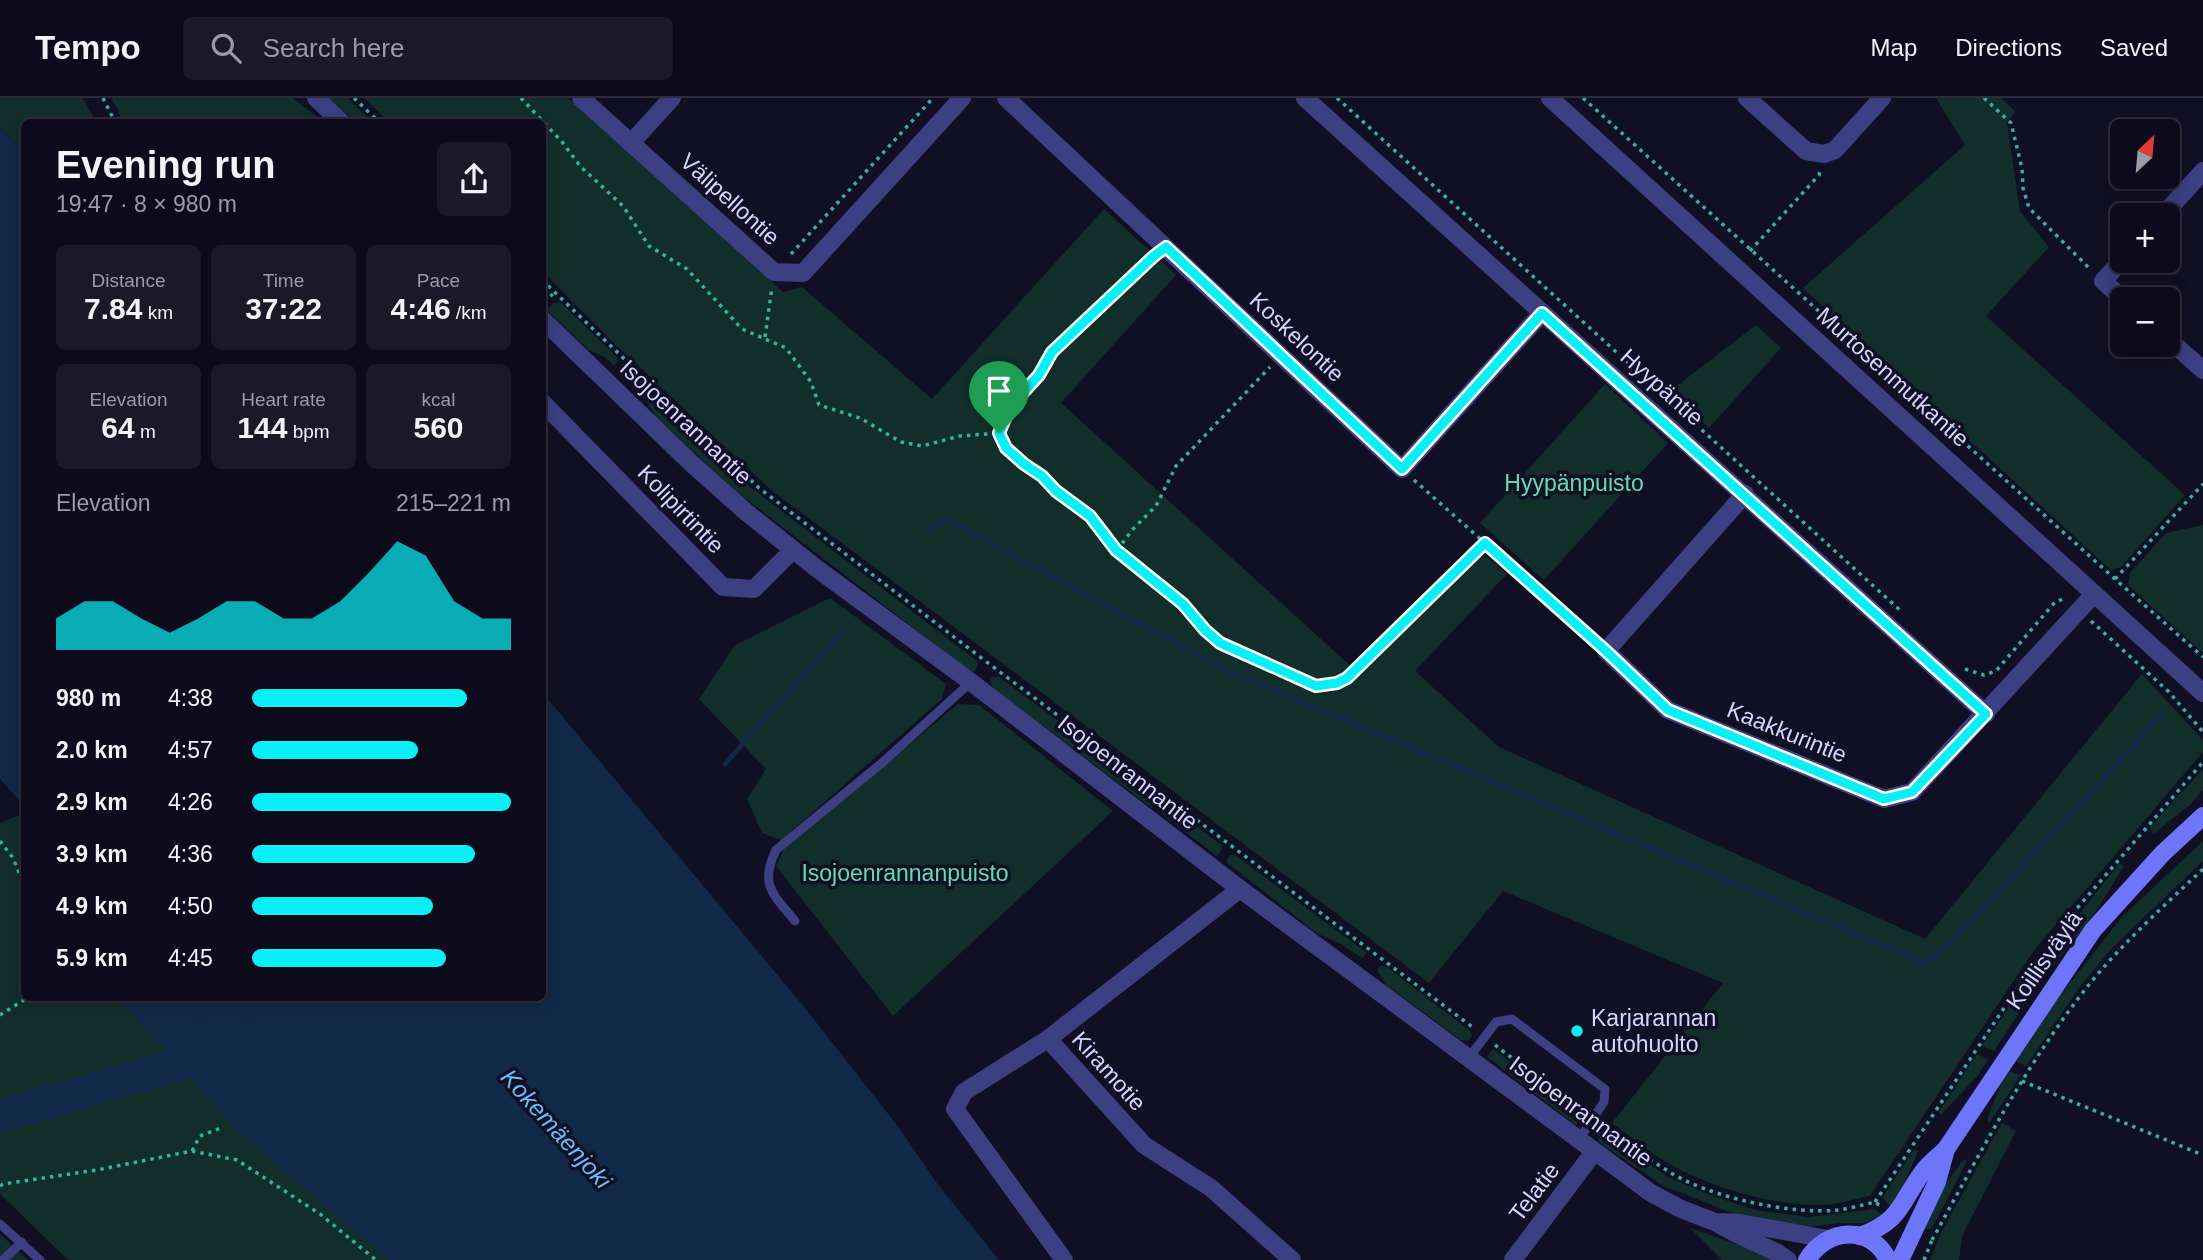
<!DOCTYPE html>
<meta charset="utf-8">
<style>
:root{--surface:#0d0b1b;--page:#1b1928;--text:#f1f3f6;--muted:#9a9ba3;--line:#2d2b3a;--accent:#08eff5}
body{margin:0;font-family:Arial,sans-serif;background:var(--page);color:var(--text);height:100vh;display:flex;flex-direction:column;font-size:26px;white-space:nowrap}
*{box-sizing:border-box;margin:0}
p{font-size:23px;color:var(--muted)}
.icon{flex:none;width:38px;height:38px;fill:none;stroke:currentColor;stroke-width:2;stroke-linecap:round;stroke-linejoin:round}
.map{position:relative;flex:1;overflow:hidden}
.sheet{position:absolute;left:21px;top:21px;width:525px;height:882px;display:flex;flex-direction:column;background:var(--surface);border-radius:10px;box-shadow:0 4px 18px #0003,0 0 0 2px var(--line)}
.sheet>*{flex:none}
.needle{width:46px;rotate:26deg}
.buttons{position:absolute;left:2110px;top:21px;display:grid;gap:14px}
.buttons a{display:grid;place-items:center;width:70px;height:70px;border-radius:10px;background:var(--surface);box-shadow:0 4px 18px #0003,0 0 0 2px var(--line);font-size:35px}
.pin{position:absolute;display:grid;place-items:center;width:60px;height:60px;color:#fff;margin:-72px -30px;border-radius:50% 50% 50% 0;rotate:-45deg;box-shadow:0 0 7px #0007}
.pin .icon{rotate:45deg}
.round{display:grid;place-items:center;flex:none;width:74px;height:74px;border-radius:10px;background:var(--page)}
.overview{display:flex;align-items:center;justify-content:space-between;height:119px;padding:0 35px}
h1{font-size:38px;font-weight:600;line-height:52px}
.stats{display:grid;grid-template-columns:repeat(3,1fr);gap:10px;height:119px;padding:7px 35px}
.stats div{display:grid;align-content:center;border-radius:10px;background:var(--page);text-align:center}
.stats b{font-size:30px;font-weight:600}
.stats small{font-size:19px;font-weight:400}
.stats p{font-size:19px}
.chart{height:196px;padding:14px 35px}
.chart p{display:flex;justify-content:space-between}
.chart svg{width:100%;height:126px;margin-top:7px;fill:var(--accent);opacity:.7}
ul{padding:0 35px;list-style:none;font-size:23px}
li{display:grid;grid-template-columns:112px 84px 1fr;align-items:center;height:52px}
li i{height:18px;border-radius:9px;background:var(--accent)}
header{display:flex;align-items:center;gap:42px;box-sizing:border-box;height:98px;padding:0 35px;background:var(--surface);border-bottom:2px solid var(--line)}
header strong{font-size:33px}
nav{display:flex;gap:38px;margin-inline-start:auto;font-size:24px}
.search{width:490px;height:63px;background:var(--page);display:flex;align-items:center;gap:18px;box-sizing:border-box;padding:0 24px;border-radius:10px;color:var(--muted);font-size:26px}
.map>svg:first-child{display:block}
</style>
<header>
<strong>Tempo</strong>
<div class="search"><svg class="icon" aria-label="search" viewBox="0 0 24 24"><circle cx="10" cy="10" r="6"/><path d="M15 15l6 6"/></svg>Search here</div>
<nav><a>Map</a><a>Directions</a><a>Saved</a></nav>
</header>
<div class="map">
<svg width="2203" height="1162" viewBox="0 0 2203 1162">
<rect width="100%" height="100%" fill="#110f24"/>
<!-- green -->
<g fill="#122e2b">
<path d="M 0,0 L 82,0 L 97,24 L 24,24 L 24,53 L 0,30 Z"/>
<path d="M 111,0 L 293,0 L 324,24 L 121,24 L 118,12 Z"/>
<path d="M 329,0 L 347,0 L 373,24 L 355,24 Z"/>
<path d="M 364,0 L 568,0 L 783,194 L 802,189 L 932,301 L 1104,111 L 1176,177 L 1061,305 L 1355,572 L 1472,446 L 1507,476 L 1415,573 L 1499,649 L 1925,841 L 2142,576 L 2203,642 L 2203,654 L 2035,851 L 1870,1098 C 1858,1100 1846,1104 1834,1106 C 1786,1112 1715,1091 1673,1068 C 1652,1057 1632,1039 1612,1025 L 1723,885 L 1503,793 L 1429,885 L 771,392 L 618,249 L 543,174 L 542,24 L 389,24 Z"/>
<path d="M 1936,0 L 2001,0 L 2015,13 L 2007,25 L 2020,113 L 2049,149 L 1986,218 L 2185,397 L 2121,469 L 2111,472 L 1803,190 L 1965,47 Z"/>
<path d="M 560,204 L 617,259 L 618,263 L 614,268 L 605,259 L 589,252 L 547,212 L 554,205 Z"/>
<path d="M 1756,227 L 1781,250 L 1709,330 L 1669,294 Z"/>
<path d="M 635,282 L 642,284 L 749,388 L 977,563 L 978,567 L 974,574 L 968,572 L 737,394 L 655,318 L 642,296 L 632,285 Z"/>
<path d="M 1605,286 L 1668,345 L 1544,482 L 1480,425 Z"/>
<path d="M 2203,427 L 2203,555 L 2128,487 L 2130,475 L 2166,435 Z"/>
<path d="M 830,500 L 946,586 L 942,601 L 781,742 L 762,735 L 747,701 L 766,671 L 699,601 L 734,548 Z"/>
<path d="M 992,579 L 999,579 L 1153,694 L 1155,701 L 1152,710 L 993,590 L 990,583 Z"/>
<path d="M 958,606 L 979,607 L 1113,713 L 893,918 L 776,768 L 784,751 Z"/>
<path d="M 2203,671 L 2203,692 L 2191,706 L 2153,736 L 2150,729 Z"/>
<path d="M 1171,709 L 1221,747 L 1222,751 L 1217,758 L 1162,716 L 1165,710 Z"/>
<path d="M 24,715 L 24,900 L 123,900 L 394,1162 L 68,1162 L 0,1096 L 0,725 Z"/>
<path d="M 2203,743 L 2203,763 L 2113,849 L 2081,887 L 2026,968 L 2015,963 L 2050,910 L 2121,820 Z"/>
<path d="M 1230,757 L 1235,757 L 1367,855 L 1362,860 L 1341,846 L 1318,836 L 1226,764 Z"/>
<path d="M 2119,766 L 2124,768 L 2096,813 L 2033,894 L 1994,953 L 1982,948 L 2034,873 Z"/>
<path d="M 1380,868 L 1387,869 L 1470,933 L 1472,938 L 1468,943 L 1461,942 L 1386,887 L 1377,872 Z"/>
<path d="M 1493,951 L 1579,1016 L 1581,1019 L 1576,1027 L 1487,959 Z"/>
<path d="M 1977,956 L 1988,961 L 1978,977 L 1941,1017 L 1939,1014 Z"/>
<path d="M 2010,973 L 2021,977 L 1990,1024 L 1987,1022 L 2001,985 Z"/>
<path d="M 2002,1025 L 2016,1033 L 1962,1138 L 1959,1162 L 1930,1162 L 1942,1133 Z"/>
<path d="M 1601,1033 L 1668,1079 L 1707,1096 L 1755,1112 L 1809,1119 L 1874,1111 L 1883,1117 L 1864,1125 L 1841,1125 L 1807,1129 L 1739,1118 L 1662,1087 L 1600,1045 L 1597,1039 Z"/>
<path d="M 1914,1051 L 1918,1053 L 1902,1090 L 1892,1107 L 1888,1107 L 1883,1099 Z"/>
<path d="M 1964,1061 L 1967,1063 L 1931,1132 L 1922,1129 L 1936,1098 Z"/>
<path d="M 1690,1130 L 1773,1159 L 1777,1162 L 1722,1162 Z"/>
<path d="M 0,1136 L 28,1162 L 0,1162 Z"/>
</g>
<!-- water -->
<g fill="#102948">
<path d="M 0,30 L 24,53 L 24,708 L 0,681 Z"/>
<path d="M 543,595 L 805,910 L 900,1031 L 936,1084 L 999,1162 L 390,1162 L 236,1032 L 124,906 L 121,900 L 542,900 Z"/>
</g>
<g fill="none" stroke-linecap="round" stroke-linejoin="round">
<!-- stream -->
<g stroke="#102948" stroke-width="5">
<path d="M 927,431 L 948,422 L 1226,572 L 1925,865 L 1954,842 L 2163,616"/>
<path d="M 725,666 L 843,533"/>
</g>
<!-- river -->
<path stroke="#102948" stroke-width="33" d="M 0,1018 L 177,967 L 239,908 L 243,900"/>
<!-- path -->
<g stroke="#33b2a1" stroke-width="3.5" stroke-dasharray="3.5 5" stroke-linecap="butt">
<path d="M 103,0 L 115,24"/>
<path d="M 354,0 L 379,24"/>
<path d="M 521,0 L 563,45 L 580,68 L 623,108 L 649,148 L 687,171 L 742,231 L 786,250 L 811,284 L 819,307 L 860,320 L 901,344 L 922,348 L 960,338 L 999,335 L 1006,350 L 1024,366 L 1042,378 L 1056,393 L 1090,417 L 1117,452 L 1183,506 L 1205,532 L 1220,545 L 1316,588 L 1337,585 L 1347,581 L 1485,445"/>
<path d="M 1337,0 L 1902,514"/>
<path d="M 1583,0 L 2115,481 L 2203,559"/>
<path d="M 1984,0 L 2011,25 L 2022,70 L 2023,90 L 2029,110 L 2091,172"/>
<path d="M 1750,153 L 1819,77 L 1820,73"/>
<path d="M 791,156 L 933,0"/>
<path d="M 542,182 L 759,390 L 992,568 L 1475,931"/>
<path d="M 544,204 L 555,194"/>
<path d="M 765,239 L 772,189"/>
<path d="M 999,335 L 1010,309 L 1039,277 L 1052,254 L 1152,159"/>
<path d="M 1414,382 L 1594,542"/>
<path d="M 1117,452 L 1133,431 L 1156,408 L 1176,368 L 1270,269"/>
<path d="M 2115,481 L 2203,386"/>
<path d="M 2091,523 L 2169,594 L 2203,634"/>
<path d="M 1965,571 L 1984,577 L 1996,573 L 2055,504 L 2063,501 L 2066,503"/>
<path d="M 0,743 L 13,760 L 24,787"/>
<path d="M 0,917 L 27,900"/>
<path d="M 1495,947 L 1584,1015"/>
<path d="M 2022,983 L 2203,1057"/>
<path d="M 1601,1027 C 1623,1043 1645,1059 1668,1073 C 1708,1099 1791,1117 1839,1112 C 1851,1110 1863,1107 1875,1104 L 1879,1107"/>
<path d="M 192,1053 L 200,1038 L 223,1029"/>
<path d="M 0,1088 L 3,1086 L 97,1072 L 192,1053 L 237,1062 L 320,1116 L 376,1162"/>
<path d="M 1875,1104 L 2022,883 L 2067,822 L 2203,664"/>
<path d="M 1932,1142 C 1979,1057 2024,970 2084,893 C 2119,848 2162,810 2203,771"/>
<path d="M 1924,1162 L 1932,1142 L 1929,1140"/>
</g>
<!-- service -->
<g stroke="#3c3f81" stroke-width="9">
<path d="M 795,823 C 773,796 759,787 776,752 L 883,664 L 971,584"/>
<path d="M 1468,961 L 1496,924 L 1512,921 L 1605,991 L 1604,1004 L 1578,1043"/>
<path d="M 0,1126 L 40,1162"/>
<path d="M 3,1162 L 22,1144"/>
</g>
<!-- minor -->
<g stroke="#3c3f81" stroke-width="18">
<path d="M 581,0 L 774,174 L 803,175 L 962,0"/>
<path d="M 1006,0 L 1402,371 L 1542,215"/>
<path d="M 1305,0 L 1986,616"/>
<path d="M 1747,0 L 1806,53 L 1824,56 L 1835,52 L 1882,0"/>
<path d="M 631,45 L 672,0"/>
<path d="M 2163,117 L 2203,73"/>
<path d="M 2123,161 L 2103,183 L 2123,201"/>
<path d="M 2168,241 L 2203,272"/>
<path d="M 542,304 L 723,489 L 754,491 L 793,452"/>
<path d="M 1745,396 L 1606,553 L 1668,612 L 1884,701 L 1912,694 L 2094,496"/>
<path d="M 1048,941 L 1144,1047 L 1211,1090 L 1292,1162"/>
<path d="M 1064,1162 L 955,1011 L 964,994 L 1048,941 L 1240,791"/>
<path d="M 1513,1162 L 1594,1054"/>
</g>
<!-- tertiary -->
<g stroke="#3c3f81" stroke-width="18">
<path d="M 316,0 L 341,24"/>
<path d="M 1550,0 L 2203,595"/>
<path d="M 542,221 L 691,365 L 746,414 L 816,470 L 971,584 L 1240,791 L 1651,1095 L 1681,1111 L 1715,1124 L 1739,1137 L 1778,1155 L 1788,1162"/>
<path d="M 1722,1124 L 1740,1125 L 1828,1141"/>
</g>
<!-- secondary -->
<g stroke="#6e75fa" stroke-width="18">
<path d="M 1860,1138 C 1901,1123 1899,1107 1922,1075 C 1928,1066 1938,1059 1946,1051 L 2093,832 L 2163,755 L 2203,718"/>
<path d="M 1807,1162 C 1826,1130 1871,1126 1888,1162"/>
<path d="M 1900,1162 L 1937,1084 L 1946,1051"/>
</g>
</g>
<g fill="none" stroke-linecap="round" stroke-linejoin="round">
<!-- route casing -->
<g stroke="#fff" stroke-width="14">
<path id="route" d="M 1166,149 L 1402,371 L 1542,215 L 1986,616 L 1912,694 L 1884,701 L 1668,612 L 1606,553 L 1485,445 L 1347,580 L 1337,585 L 1316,588 L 1220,545 L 1205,532 L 1183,506 L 1116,452 L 1090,418 L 1056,393 L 1042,378 L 1024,366 L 1006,350 L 999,335 L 1010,309 L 1039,277 L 1052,254 L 1154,158 Z"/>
</g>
<!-- route -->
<use href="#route" stroke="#08eff5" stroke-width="9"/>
</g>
<!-- markers -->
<circle fill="#08eff5" stroke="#110f24" stroke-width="2.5" cx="1577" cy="933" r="7"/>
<g text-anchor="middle" stroke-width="7" stroke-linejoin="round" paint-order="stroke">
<!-- street labels -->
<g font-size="23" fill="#d5d4fd" stroke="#110f24">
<text transform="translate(730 101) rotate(42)" y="8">Välipellontie</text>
<text transform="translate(1297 239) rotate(43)" y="8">Koskelontie</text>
<text transform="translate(1893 279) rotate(42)" y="8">Murtosenmutkantie</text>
<text transform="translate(1662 289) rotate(42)" y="8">Hyypäntie</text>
<text transform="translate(686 324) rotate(43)" y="8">Isojoenrannantie</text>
<text transform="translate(681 411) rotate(46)" y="8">Kolipirtintie</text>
<text transform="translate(1787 634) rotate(22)" y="8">Kaakkurintie</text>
<text transform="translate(1128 674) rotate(38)" y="8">Isojoenrannantie</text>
<text transform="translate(2044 862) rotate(-55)" y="8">Koillisväylä</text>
<text transform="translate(1109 973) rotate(48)" y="8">Kiramotie</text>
<text transform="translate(1581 1013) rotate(36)" y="8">Isojoenrannantie</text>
<text transform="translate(1534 1094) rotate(-53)" y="8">Telatie</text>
</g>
<!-- park labels -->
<g font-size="23" fill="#62dbb4" stroke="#110f24">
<text x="1574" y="393">Hyypänpuisto</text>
<text x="905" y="783">Isojoenrannanpuisto</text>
</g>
<!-- poi labels -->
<g font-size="23" fill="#d5d4fd" stroke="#110f24" text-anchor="start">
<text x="1591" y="928">Karjarannan<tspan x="1591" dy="26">autohuolto</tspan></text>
</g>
<!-- water labels -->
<g font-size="24" font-style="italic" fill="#65c0fa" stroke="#110f24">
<text transform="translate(556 1031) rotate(48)" y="8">Kokemäenjoki</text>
</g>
</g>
</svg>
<div class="buttons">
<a><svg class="needle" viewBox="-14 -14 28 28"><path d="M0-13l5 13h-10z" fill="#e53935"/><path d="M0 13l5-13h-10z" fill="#9a9ba3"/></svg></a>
<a>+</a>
<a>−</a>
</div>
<div class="pin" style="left:999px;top:335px;background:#1e9e55"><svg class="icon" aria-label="arrive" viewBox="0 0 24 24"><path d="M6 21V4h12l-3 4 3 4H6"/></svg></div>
<section class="sheet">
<div class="overview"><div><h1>Evening run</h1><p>19:47 · 8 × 980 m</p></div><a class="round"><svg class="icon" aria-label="share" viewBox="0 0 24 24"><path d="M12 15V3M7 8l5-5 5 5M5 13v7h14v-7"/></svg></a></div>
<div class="stats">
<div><p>Distance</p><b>7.84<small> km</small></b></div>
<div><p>Time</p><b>37:22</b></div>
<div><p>Pace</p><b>4:46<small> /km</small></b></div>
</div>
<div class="stats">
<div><p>Elevation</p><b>64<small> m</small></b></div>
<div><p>Heart rate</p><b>144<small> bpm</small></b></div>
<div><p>kcal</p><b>560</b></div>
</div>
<div class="chart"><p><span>Elevation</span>215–221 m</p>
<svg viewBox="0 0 160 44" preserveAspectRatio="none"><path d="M0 44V33L10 27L20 27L30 33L40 38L50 33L60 27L70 27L80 33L90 33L100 27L110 17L120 6L130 11L140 27L150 33L160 33V44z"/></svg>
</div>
<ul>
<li><b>980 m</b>4:38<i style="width:83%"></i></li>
<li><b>2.0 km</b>4:57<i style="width:64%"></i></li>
<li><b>2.9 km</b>4:26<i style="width:100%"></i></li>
<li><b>3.9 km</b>4:36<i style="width:86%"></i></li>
<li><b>4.9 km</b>4:50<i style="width:70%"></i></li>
<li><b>5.9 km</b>4:45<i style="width:75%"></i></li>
</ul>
</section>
</div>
